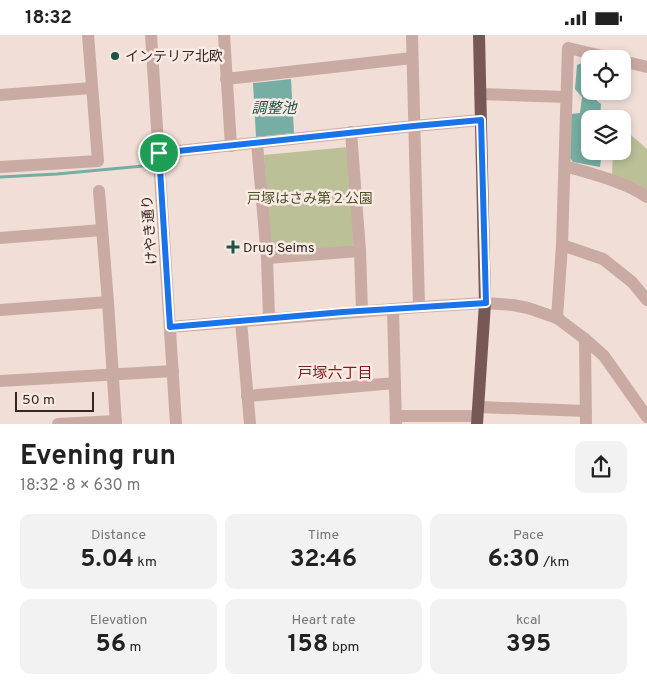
<!DOCTYPE html>
<meta charset="utf-8">
<style>
:root{--surface:#fff;--page:#f2f2f2;--text:#222;--muted:#767676}
body{margin:0;font-family:Overpass,"Noto Sans JP",sans-serif;background:var(--page);color:var(--text);height:100vh;display:flex;flex-direction:column;font-size:19px;white-space:nowrap}
*{box-sizing:border-box;margin:0}
p{font-size:16px;color:var(--muted)}
.icon{flex:none;width:28px;height:28px;fill:none;stroke:currentColor;stroke-width:2;stroke-linecap:round;stroke-linejoin:round}
.map{position:relative;height:389px;overflow:hidden}
.details{display:flex;flex-direction:column;background:var(--surface);flex:1}
.details>*{flex:none}
.tools{position:absolute;left:581px;top:15px;display:grid;gap:10px}
.tools a{display:grid;place-items:center;width:50px;height:50px;border-radius:10px;background:var(--surface);box-shadow:0 2px 8px #0003;font-size:25px}
.scale{position:absolute;left:15px;bottom:12px;width:79px;box-sizing:border-box;padding-left:5px;border:2px solid #342625;border-top:0;font-size:14px;line-height:18px;white-space:nowrap;color:#342625;-webkit-text-stroke:4px #f9eae3;paint-order:stroke}
.pin{position:absolute;display:grid;place-items:center;width:42px;height:42px;color:#fff;margin:-21px;border:2px solid #fff;border-radius:50%;box-shadow:0 1px 5px #0007}
.round{display:grid;place-items:center;flex:none;width:52px;height:52px;border-radius:10px;background:var(--page)}
.summary{display:flex;align-items:center;justify-content:space-between;height:85px;padding:0 20px}
h1{font-size:28px;font-weight:700;line-height:38px}
.figures{display:grid;grid-template-columns:repeat(3,1fr);gap:8px;height:85px;padding:5px 20px}
.figures div{display:grid;align-content:center;border-radius:10px;background:var(--page);text-align:center}
.figures b{font-size:25px;font-weight:700}
.figures small{font-size:14px;font-weight:400}
.figures p{font-size:14px}
.status{display:flex;justify-content:space-between;align-items:center;height:35px;padding:0 25px;background:var(--surface);direction:ltr}
.status svg{height:14px;fill:currentColor}
.map>svg:first-child{display:block}
</style>
<div class="status"><b>18:32</b><svg viewBox="0 0 49 12"><path d="M0 12V9h3v3zM5 12V6h3v6zM10 12V3h3v9zM15 12V0h3v12zM26 1h20v11H26zM47 4h2v5h-2z"/></svg></div>
<div class="map">
<svg width="647" height="389" viewBox="0 0 647 389">
<rect width="100%" height="100%" fill="#f1ded7"/>
<!-- green -->
<g fill="#bcc097">
<path d="M 623,93 L 647,114 L 647,156 L 612,139 L 613,116 L 622,116 Z"/>
<path d="M 348,112 L 356,206 L 351,213 L 280,219 L 271,214 L 264,120 Z"/>
</g>
<!-- water -->
<g fill="#76aea3">
<path d="M 582,28 L 590,31 L 590,56 L 597,56 L 597,66 L 601,69 L 600,84 L 590,84 L 590,116 L 602,116 L 600,132 L 573,127 L 570,123 L 571,79 L 580,78 L 582,62 L 575,54 L 577,30 Z"/>
<path d="M 291,44 L 294,98 L 256,102 L 253,48 Z"/>
</g>
<g fill="none" stroke-linecap="round" stroke-linejoin="round">
<!-- stream -->
<path stroke="#76aea3" stroke-width="3" d="M 0,142 L 57,139 L 143,131"/>
<!-- minor -->
<g stroke="#c9aba3" stroke-width="12">
<path d="M 151,0 L 176,389"/>
<path d="M 224,0 L 231,111"/>
<path d="M 412,0 L 419,272"/>
<path d="M 622,26 L 647,32"/>
<path d="M 226,44 L 412,23"/>
<path d="M 480,59 L 566,62"/>
<path d="M 0,60 L 92,53"/>
<path d="M 351,97 L 360,216 L 362,276"/>
<path d="M 257,108 L 267,223 L 269,283"/>
<path d="M 159,118 L 414,91 L 481,85"/>
<path d="M 565,131 C 591,139 624,146 647,162"/>
<path d="M 0,132 L 98,126 L 88,0"/>
<path d="M 99,156 L 108,267 L 116,389"/>
<path d="M 0,203 L 102,195"/>
<path d="M 562,210 L 603,224 L 632,247 L 647,265"/>
<path d="M 267,223 L 360,216"/>
<path d="M 393,274 L 396,389"/>
<path d="M 0,275 L 108,267"/>
<path d="M 557,283 L 562,210 L 568,13 L 615,24"/>
<path d="M 241,286 L 250,389"/>
<path d="M 170,292 L 419,272 L 485,268 L 513,270 L 528,273 L 557,283 L 585,304 L 604,321 L 647,382"/>
<path d="M 585,304 L 586,389"/>
<path d="M 0,346 L 173,336"/>
<path d="M 247,361 L 395,348"/>
<path d="M 479,372 L 586,376"/>
<path d="M 396,381 L 477,381"/>
<path d="M 58,389 L 116,386"/>
</g>
<!-- major -->
<path stroke="#765956" stroke-width="12" d="M 477,389 L 485,268 L 479,0"/>
</g>
<g fill="none" stroke-linecap="round" stroke-linejoin="round">
<!-- route casing -->
<g stroke="#fff" stroke-width="10">
<path id="route" d="M 481,85 L 486,268 L 343,277 L 170,292 L 159,118 L 414,91 Z"/>
</g>
<!-- route -->
<use href="#route" stroke="#1a73e8" stroke-width="6"/>
</g>
<!-- markers -->
<g fill="#1b554b" stroke="#f9eae3" stroke-width="2">
<circle cx="115" cy="21" r="5"/>
<path d="M230.5 204.5h5v5h5v5h-5v5h-5v-5h-5v-5h5z"/>
</g>
<g text-anchor="middle" stroke-width="5" stroke-linejoin="round" paint-order="stroke">
<!-- poi labels -->
<g font-size="14" fill="#342625" stroke="#f9eae3" text-anchor="start">
<text x="125" y="26">インテリア北欧</text>
<text x="243" y="217">Drug Seims</text>
</g>
<!-- park labels -->
<g font-size="14" fill="#4d5229" stroke="#f9eae3">
<text x="310" y="168">戸塚はさみ第２公園</text>
</g>
<!-- street labels -->
<g font-size="14" fill="#342625" stroke="#f9eae3">
<text transform="translate(149 195) rotate(-94)" y="5">けやき通り</text>
</g>
<!-- water labels -->
<g font-size="15" font-style="italic" fill="#1b554b" stroke="#f9eae3">
<text x="274" y="78">調整池</text>
</g>
<!-- neighbourhood labels -->
<g font-size="15" fill="#841d1e" stroke="#f9eae3">
<text x="335" y="343">戸塚六丁目</text>
</g>
</g>
</svg>
<div class="tools">
<a><svg class="icon" aria-label="locate" viewBox="0 0 24 24"><circle cx="12" cy="12" r="6"/><path d="M12 2v4M12 18v4M2 12h4M18 12h4"/></svg></a>
<a><svg class="icon" aria-label="layers" viewBox="0 0 24 24"><path d="M12 4l9 5-9 5-9-5zM3 14l9 5 9-5"/></svg></a>
</div>
<div class="scale">50 m</div>
<div class="pin" style="left:159px;top:118px;background:#1e9e55"><svg class="icon" aria-label="arrive" viewBox="0 0 24 24"><path d="M6 21V4h12l-3 4 3 4H6"/></svg></div>
</div>
<section class="details">
<div class="summary"><div><h1>Evening run</h1><p>18:32 · 8 × 630 m</p></div><a class="round"><svg class="icon" aria-label="share" viewBox="0 0 24 24"><path d="M12 15V3M7 8l5-5 5 5M5 13v7h14v-7"/></svg></a></div>
<div class="figures">
<div><p>Distance</p><b>5.04<small> km</small></b></div>
<div><p>Time</p><b>32:46</b></div>
<div><p>Pace</p><b>6:30<small> /km</small></b></div>
</div>
<div class="figures">
<div><p>Elevation</p><b>56<small> m</small></b></div>
<div><p>Heart rate</p><b>158<small> bpm</small></b></div>
<div><p>kcal</p><b>395</b></div>
</div>
</section>
